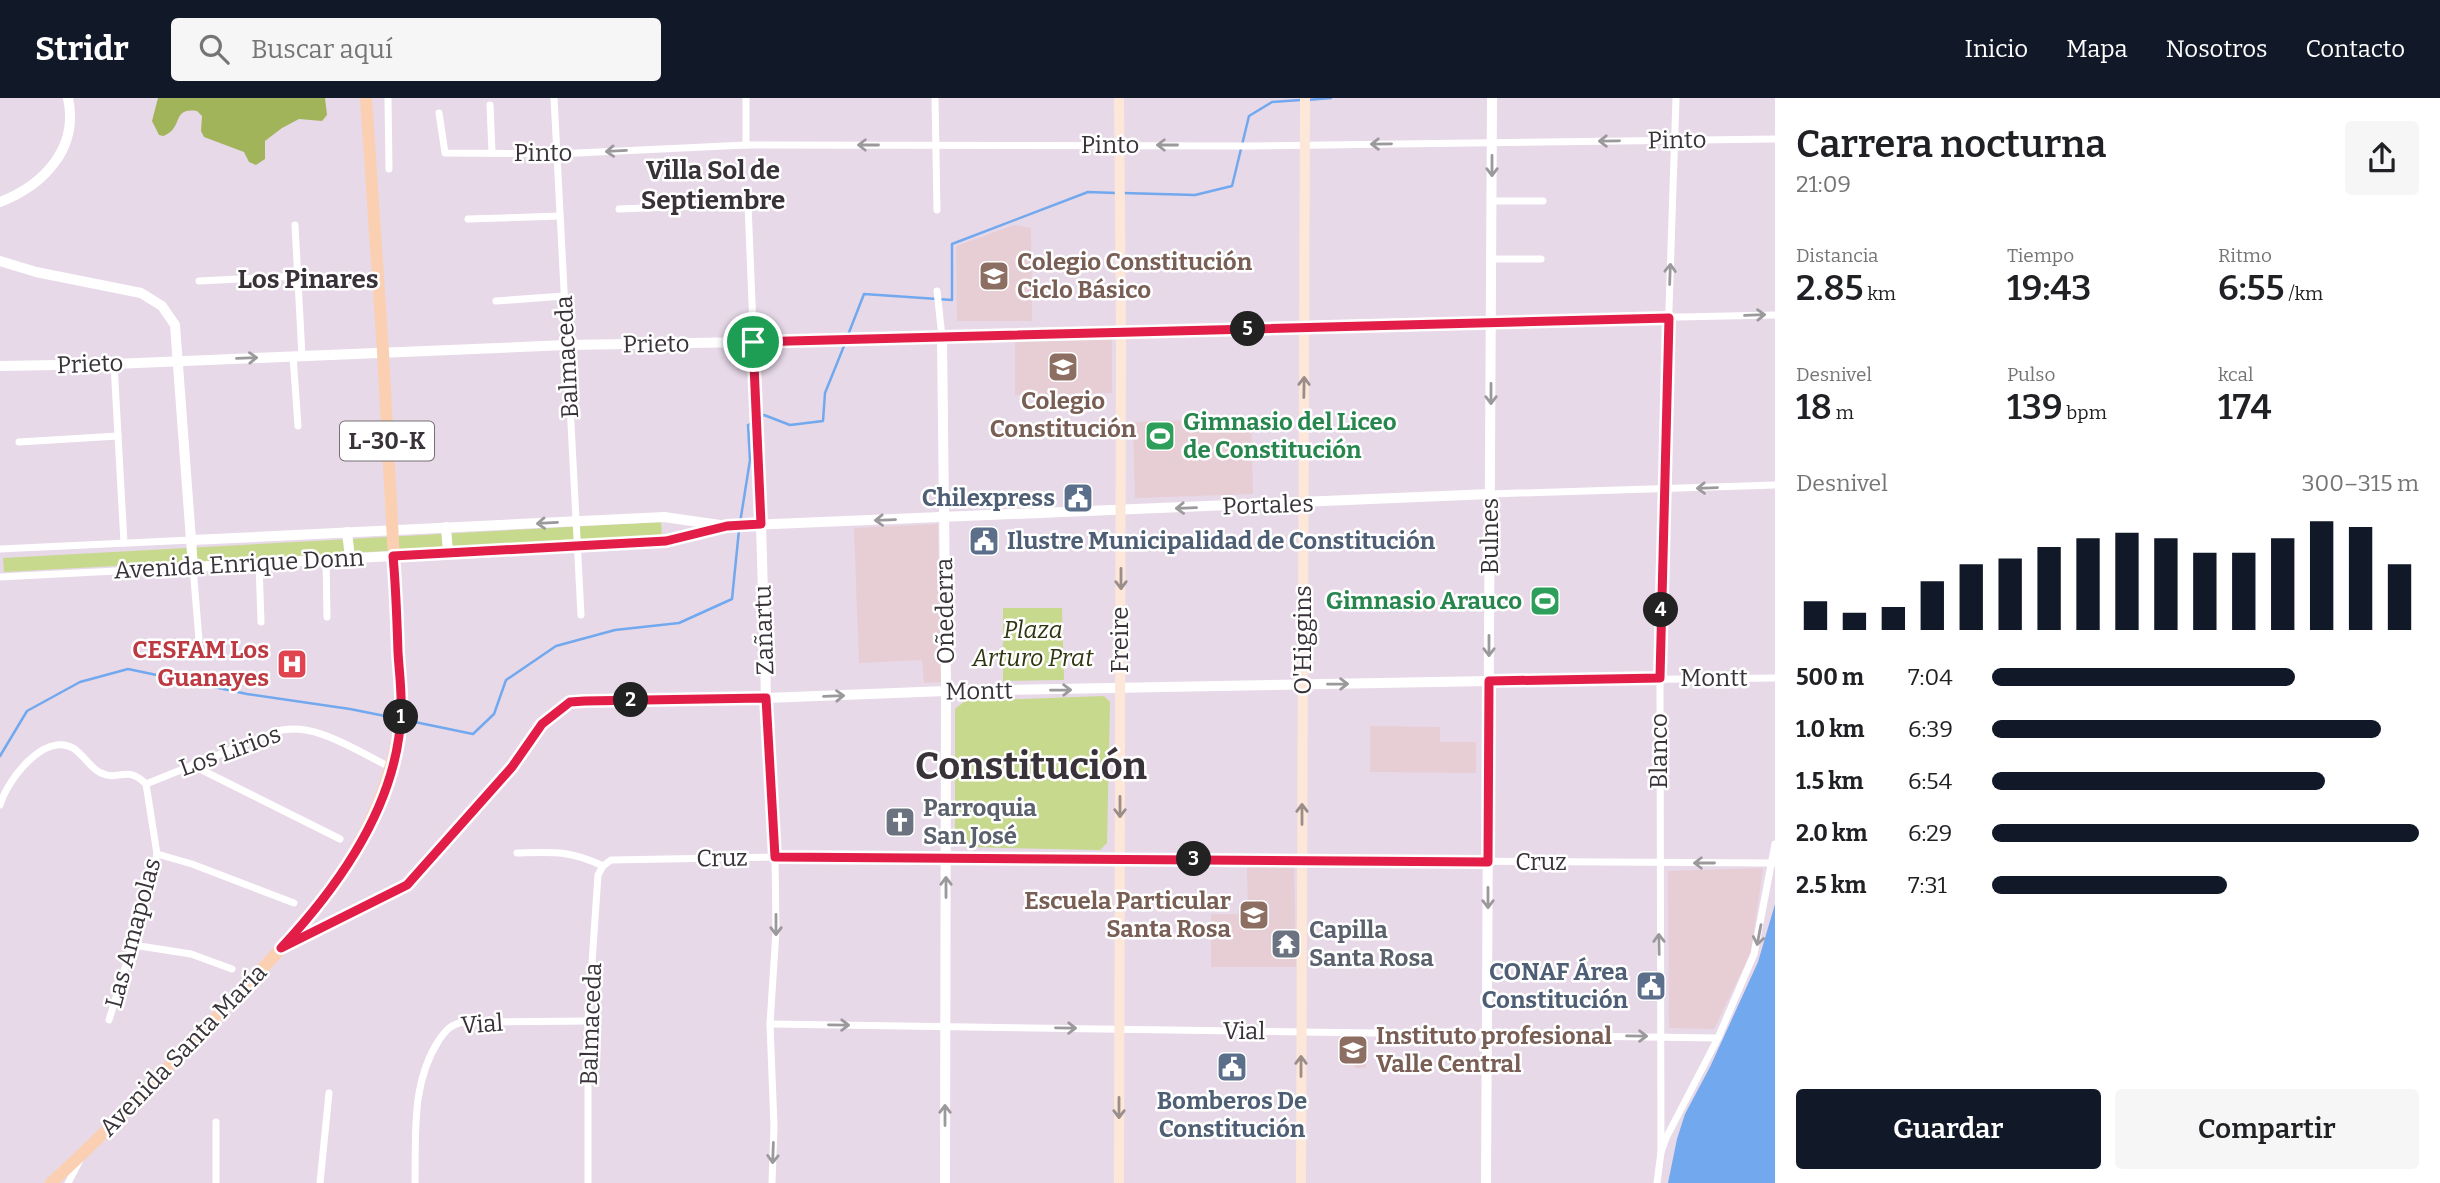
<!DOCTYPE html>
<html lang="es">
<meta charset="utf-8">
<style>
:root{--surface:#fff;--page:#f6f6f6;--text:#202124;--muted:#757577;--accent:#111827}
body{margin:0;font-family:Bitter,serif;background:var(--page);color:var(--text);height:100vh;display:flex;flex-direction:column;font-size:26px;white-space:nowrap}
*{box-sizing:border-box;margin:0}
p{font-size:23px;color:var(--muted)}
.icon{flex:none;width:38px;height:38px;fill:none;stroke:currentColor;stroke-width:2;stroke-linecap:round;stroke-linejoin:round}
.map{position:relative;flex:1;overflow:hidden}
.details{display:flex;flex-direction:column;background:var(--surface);width:665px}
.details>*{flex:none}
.pin{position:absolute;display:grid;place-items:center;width:60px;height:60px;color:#fff;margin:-30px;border:4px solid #fff;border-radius:50%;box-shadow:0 2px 7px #0007}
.km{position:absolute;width:35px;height:35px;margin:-18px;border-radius:50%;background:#222;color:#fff;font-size:19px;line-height:35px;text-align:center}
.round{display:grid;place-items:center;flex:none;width:74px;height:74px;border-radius:7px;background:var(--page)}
.summary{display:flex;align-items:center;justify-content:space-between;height:119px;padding:0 21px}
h1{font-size:38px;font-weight:600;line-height:52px}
.figures{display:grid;grid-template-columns:repeat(3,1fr);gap:10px;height:119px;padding:7px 21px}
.figures div{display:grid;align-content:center}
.figures b{font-size:35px;font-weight:600}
.figures small{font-size:19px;font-weight:400}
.figures p{font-size:19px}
.chart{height:196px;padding:14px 21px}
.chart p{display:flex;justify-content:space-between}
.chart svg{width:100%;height:126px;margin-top:7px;stroke:var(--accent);stroke-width:6}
.button{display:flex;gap:14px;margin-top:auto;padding:14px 21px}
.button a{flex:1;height:80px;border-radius:7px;background:var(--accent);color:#fff;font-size:28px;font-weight:600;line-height:80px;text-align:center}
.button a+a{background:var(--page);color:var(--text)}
ul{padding:0 21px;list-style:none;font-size:23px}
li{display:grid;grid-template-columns:112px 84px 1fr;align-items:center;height:52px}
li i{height:18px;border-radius:9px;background:var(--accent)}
header{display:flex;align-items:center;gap:42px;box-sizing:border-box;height:98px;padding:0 35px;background:var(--accent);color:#fff}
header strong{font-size:33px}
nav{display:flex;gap:38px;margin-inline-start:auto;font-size:24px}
.search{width:490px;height:63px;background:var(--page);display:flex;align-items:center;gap:18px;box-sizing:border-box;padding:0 24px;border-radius:7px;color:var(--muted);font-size:26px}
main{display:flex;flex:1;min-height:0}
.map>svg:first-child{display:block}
</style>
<header>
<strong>Stridr</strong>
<div class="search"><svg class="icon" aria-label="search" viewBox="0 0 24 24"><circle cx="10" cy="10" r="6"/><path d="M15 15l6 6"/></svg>Buscar aquí</div>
<nav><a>Inicio</a><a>Mapa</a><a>Nosotros</a><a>Contacto</a></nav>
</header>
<main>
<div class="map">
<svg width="1775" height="1085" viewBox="0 0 1775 1085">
<rect width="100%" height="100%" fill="#e7d9e8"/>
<!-- education -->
<g fill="#e7cdd4">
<path d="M 1014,127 L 1031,130 L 1032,223 L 957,223 L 956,148 Z"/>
<path d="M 1112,239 L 1112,295 L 1015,297 L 1015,244 Z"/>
<path d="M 1251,320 L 1253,396 L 1135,400 L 1133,324 Z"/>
<path d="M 938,426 L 941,584 L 924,585 L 922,562 L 859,565 L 854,430 Z"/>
<path d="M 1370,628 L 1440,629 L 1440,644 L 1476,644 L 1476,675 L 1370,674 Z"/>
<path d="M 1294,767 L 1296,869 L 1211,869 L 1211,816 L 1248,816 L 1247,768 Z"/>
<path d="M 1763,770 L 1751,854 L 1714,931 L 1669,930 L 1668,773 Z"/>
<path d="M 1341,944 L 1366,944 L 1366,970 L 1355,970 L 1355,961 L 1340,961 Z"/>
</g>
<!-- green -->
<g fill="#c7d98d">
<path d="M 661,424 L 662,438 L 4,474 L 3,460 Z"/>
<path d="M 1003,510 L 1062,510 L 1064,582 L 1003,583 Z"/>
<path d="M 1104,598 L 1110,604 L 1107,745 L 1100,752 L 965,749 L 955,743 L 955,611 L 965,603 Z"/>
</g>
<!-- forest -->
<path fill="#a1b45a" d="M 158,0 L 325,0 L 327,17 L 322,23 L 299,21 L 282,30 L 265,43 L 265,61 L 256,67 L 249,64 L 244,54 L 204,39 L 201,33 L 202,18 L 197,13 C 171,9 184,31 163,38 L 159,37 L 152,23 Z"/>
<!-- water -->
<path fill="#72a8ee" d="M 1775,806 L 1775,1085 L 1668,1085 L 1677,1041 L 1685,1016 L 1710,969 L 1758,864 Z"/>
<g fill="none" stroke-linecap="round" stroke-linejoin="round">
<!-- stream -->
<g stroke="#72a8ee" stroke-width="2.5">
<path d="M 1307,2 L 1331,0"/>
<path d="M 1123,95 L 1195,97 L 1232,88 L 1249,18 L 1272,4 L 1301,2"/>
<path d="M 848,237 L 864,196 L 952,202 L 952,146 L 1088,94 L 1116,95"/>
<path d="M 759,320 L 764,317 L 790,327 L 823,323 L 825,295 L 846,243"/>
<path d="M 740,425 L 750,362 L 748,327 L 754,324"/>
<path d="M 405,622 L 473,636 L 494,616 L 506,582 L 556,548 L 615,532 L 679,525 L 732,501 L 739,432"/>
<path d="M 0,658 L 27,613 L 80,584 L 128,571 L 247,596 L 350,611 L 395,620"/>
</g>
<!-- minor -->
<g stroke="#fff" stroke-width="7">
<path d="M 388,0 L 389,71"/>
<path d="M 554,0 L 581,517"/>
<path d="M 746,0 L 746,47"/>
<path d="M 935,0 L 937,112"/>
<path d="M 490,7 L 492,55"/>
<path d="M 439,15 L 445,55 L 556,56 L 746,47 L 1249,48 L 1775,41"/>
<path d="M 1492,103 L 1543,103"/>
<path d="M 619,111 L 748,106 L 761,426"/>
<path d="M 468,121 L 560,118"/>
<path d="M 295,127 L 302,258"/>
<path d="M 1492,161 L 1541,161"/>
<path d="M 199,183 L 298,178"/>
<path d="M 937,193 L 942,239"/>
<path d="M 496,203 L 564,198"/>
<path d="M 1491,223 L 1775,217"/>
<path d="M 293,258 L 298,328"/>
<path d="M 114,266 L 124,445"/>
<path d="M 19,344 L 118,338"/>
<path d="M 1490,396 L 1775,387"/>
<path d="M 0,451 L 192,442"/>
<path d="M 326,462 L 327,519"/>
<path d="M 259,465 L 261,524"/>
<path d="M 0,479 L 193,469 L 199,542"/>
<path d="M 1489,583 L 1775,580"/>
<path d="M 192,667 L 340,741"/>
<path d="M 146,686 L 275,634 C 312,621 358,654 392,670"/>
<path d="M 0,707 C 7,682 44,634 73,650 C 84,657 90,670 101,675 C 119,684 126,666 146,686 L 157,756 L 148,795 L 109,922"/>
<path d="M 517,755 C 552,754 570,752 603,768"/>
<path d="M 157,756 L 192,766 L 294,805"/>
<path d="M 133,847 L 191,856 L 232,871"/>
<path d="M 288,847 L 407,787 L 512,669 L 542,626 L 570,604 L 766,600 L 775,759 L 776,833 L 770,926 L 774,1028 L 772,1085"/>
<path d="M 770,926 L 1718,940"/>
<path d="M 216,1024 L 216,1085"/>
<path d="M 1661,1054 L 1660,589 L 1663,391 L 1676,0"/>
<path d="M 68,1085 L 80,1062"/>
<path d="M 320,1085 L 329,995"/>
<path d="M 415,1085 C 416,1036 411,985 439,942 C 446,932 451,926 464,924 L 588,923"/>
<path d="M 588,1085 L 588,923 L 598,777 L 603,768 L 611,762 L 775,759 L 1772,765"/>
<path d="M 1657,1085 L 1661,1054 L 1666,1040 L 1718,940 L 1754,856 L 1775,746"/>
</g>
<!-- tertiary -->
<g stroke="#fff" stroke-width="10">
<path d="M 0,104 C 44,87 79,50 68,0"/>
<path d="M 0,163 L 36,174 L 141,195 L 162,208 L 175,227 L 193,469 L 665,443 L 720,430"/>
<path d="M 942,239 L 946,586 L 945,1085"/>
<path d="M 0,268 L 114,266 L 567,247 L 753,244 L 1491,223"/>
<path d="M 761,426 L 766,600 L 946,593 L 1489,583"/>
<path d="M 446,429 L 448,455"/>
<path d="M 347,434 L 350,460"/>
<path d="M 192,442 L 664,419 L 727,428 L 1490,396"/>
<path d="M 1486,1085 L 1492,0"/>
</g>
<!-- secondary -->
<g stroke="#fde7d9" stroke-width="10">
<path d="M 1119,1085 L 1121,234 L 1119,0"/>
<path d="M 1301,1085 L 1305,0"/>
</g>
<!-- primary -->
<path stroke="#fbd0b2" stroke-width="12" d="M 51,1085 C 105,1036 155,983 205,931 C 298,833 384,755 402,613 L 383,254 L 366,0"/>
</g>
<!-- one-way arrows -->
<defs><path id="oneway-shaft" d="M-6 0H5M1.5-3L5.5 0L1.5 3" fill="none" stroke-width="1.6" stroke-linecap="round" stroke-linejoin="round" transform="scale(1.75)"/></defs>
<g stroke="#9c999c">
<use href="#oneway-shaft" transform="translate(1609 43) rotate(179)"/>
<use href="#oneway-shaft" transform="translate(1381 46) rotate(179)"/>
<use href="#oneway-shaft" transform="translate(868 47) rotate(180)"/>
<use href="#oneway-shaft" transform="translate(1167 47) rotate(-180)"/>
<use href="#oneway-shaft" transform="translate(616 53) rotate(177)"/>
<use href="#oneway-shaft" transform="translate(1492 68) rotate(90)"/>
<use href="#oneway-shaft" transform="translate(1670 176) rotate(-88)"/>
<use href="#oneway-shaft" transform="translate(1755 217) rotate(-2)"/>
<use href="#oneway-shaft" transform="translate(247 260) rotate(-2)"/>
<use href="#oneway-shaft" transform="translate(1491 296) rotate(90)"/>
<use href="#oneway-shaft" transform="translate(1707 390) rotate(178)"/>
<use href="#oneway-shaft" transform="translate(1186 410) rotate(178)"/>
<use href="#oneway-shaft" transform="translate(885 422) rotate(178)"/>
<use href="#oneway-shaft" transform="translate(547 425) rotate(177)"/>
<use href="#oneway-shaft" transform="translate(1489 548) rotate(90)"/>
<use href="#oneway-shaft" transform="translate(1338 586) rotate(-1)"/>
<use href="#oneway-shaft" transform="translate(1061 592) rotate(-1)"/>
<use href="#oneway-shaft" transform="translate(834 598) rotate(-2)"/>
<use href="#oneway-shaft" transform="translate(1704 765) rotate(-180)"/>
<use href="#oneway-shaft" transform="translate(946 789) rotate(-90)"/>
<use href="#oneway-shaft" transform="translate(1488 800) rotate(90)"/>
<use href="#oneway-shaft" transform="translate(776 827) rotate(90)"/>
<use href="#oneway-shaft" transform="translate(1759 837) rotate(101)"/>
<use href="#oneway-shaft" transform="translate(1659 846) rotate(-91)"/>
<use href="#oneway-shaft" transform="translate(839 927) rotate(1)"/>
<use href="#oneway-shaft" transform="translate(1066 930) rotate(1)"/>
<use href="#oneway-shaft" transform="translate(1637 938) rotate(1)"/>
<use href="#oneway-shaft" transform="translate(945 1017) rotate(-90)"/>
<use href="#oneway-shaft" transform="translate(773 1055) rotate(92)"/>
</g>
<g stroke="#9b8d89">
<use href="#oneway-shaft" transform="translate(1304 289) rotate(-89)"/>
<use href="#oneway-shaft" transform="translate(1121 481) rotate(90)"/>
<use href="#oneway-shaft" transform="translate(1120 709) rotate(90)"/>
<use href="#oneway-shaft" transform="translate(1302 716) rotate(-90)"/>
<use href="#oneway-shaft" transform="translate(1301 968) rotate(-90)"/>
<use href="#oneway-shaft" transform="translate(1119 1010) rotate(90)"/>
</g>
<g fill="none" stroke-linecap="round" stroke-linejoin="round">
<!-- route casing -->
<g stroke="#fff" stroke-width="14">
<path id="route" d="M 1669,220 L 1660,580 L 1489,583 L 1488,764 L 775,759 L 766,600 L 585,603 L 570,604 L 542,626 L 512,669 L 407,787 L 281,850 C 340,787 399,703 401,613 C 402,593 399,573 398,554 C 397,522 396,490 393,458 L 666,443 L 727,428 L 761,426 L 753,244 Z"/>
</g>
<!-- route -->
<use href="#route" stroke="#e11d48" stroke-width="9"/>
</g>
<!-- icons -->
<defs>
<g id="school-square" transform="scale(1.575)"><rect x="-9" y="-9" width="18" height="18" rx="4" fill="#8d6e63" stroke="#fff"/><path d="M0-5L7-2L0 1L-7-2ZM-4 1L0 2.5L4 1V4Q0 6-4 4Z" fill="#fff"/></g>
<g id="stadium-square" transform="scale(1.575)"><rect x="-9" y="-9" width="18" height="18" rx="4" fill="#2e9e5b" stroke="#fff"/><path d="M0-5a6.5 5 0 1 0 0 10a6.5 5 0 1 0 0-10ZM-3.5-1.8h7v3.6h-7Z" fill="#fff"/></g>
<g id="civic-square" transform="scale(1.575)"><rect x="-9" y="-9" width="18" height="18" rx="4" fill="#5c6f8a" stroke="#fff"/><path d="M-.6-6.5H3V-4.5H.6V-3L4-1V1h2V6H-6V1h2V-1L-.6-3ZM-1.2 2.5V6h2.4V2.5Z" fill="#fff"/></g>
<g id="hospital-square" transform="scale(1.575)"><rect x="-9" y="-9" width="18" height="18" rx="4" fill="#e0444e" stroke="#fff"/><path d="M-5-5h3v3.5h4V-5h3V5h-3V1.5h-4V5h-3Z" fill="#fff"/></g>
<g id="church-square" transform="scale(1.575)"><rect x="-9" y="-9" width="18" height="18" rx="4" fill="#6b7280" stroke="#fff"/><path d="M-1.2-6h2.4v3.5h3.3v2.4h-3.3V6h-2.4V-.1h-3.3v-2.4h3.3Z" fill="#fff"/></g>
<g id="temple-square" transform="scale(1.575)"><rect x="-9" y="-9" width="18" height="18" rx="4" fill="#6b7280" stroke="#fff"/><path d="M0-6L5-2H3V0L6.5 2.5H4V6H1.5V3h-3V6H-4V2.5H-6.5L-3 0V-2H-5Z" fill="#fff"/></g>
<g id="university-square" transform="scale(1.575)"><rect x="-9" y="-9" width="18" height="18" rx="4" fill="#8d6e63" stroke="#fff"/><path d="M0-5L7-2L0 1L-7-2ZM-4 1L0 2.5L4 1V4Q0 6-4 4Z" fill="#fff"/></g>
</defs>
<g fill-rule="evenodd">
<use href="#school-square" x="994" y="178"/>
<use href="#school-square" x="1063" y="269"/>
<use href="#stadium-square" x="1160" y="338"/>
<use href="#civic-square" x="1078" y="400"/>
<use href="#civic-square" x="984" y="443"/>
<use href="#stadium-square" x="1545" y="503"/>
<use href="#hospital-square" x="292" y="566"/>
<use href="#church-square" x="900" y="724"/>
<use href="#school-square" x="1254" y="817"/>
<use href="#temple-square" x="1286" y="846"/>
<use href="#civic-square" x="1651" y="888"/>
<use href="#university-square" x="1353" y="952"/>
<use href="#civic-square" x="1232" y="969"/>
</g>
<g text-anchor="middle" stroke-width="5" stroke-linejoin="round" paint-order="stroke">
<!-- shield labels -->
<rect fill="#fff" stroke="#747074" stroke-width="2" x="340" y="323.5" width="94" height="39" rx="5"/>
<g font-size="23" font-weight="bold" fill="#393339">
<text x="387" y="351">L-30-K</text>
</g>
<!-- street labels -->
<g font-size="24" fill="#393339" stroke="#fff">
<text transform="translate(1677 42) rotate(-1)" y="8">Pinto</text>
<text x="1110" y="55">Pinto</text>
<text x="543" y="63">Pinto</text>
<text transform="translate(656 246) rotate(-1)" y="8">Prieto</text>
<text transform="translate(567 259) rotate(-93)" y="8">Balmaceda</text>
<text transform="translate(90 266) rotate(-2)" y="8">Prieto</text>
<text transform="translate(1268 407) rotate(-2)" y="8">Portales</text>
<text transform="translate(1490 438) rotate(-90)" y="8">Bulnes</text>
<text transform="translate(239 466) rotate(-3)" y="8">Avenida Enrique Donn</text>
<text transform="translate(945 513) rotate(-91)" y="8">Oñederra</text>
<text transform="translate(764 532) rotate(-92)" y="8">Zañartu</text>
<text transform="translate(1120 542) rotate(-90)" y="8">Freire</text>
<text transform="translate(1303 542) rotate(-90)" y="8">O'Higgins</text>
<text x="1714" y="588">Montt</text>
<text transform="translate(979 593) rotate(-1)" y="8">Montt</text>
<text transform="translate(230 653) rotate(-20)" y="8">Los Lirios</text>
<text transform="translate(1659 653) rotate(-90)" y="8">Blanco</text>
<text transform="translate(722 760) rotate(-1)" y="8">Cruz</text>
<text x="1541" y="772">Cruz</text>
<text transform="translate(133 835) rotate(-75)" y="8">Las Amapolas</text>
<text transform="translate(482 926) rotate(-4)" y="8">Vial</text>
<text transform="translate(591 926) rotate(-88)" y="8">Balmaceda</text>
<text transform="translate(1244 933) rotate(1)" y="8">Vial</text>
<text transform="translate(183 952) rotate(-46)" y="8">Avenida Santa María</text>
</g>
<!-- education labels -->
<g font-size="24" font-weight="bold" fill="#785e54" stroke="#fff" text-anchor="start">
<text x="1017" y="172">Colegio Constitución<tspan x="1017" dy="28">Ciclo Básico</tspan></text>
<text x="1063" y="311" text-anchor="middle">Colegio<tspan x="1063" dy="28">Constitución</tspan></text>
<text x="1231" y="811" text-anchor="end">Escuela Particular<tspan x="1231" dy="28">Santa Rosa</tspan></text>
<text x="1376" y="946">Instituto profesional<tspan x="1376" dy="28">Valle Central</tspan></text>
</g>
<!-- leisure labels -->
<g font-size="24" font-weight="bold" fill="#27864d" stroke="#fff" text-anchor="start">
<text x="1183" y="332">Gimnasio del Liceo<tspan x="1183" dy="28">de Constitución</tspan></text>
<text x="1522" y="511" text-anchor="end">Gimnasio Arauco</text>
</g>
<!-- service labels -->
<g font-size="24" font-weight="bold" fill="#4e5e75" stroke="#fff" text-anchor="end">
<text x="1055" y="408">Chilexpress</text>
<text x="1007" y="451" text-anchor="start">Ilustre Municipalidad de Constitución</text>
<text x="1628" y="882">CONAF Área<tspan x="1628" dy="28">Constitución</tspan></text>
<text x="1232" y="1011" text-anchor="middle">Bomberos De<tspan x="1232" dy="28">Constitución</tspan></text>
</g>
<!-- park labels -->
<g font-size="24" font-style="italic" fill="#2e350f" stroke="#fff">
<text x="1033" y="540">Plaza<tspan x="1033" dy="28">Arturo Prat</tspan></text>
</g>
<!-- health labels -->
<g font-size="24" font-weight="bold" fill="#be3a42" stroke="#fff" text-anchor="end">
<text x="269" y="560">CESFAM Los<tspan x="269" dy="28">Guanayes</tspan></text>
</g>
<!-- worship labels -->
<g font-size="24" font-weight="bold" fill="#5b616d" stroke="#fff" text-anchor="start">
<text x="923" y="718">Parroquia<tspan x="923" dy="28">San José</tspan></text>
<text x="1309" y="840">Capilla<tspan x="1309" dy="28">Santa Rosa</tspan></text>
</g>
<!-- neighbourhood labels -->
<g font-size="26" font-weight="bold" fill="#393339" stroke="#fff">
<text x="713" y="81">Villa Sol de<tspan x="713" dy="30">Septiembre</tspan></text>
<text x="308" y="190">Los Pinares</text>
</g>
<!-- town labels -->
<g font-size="38" font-weight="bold" fill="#393339" stroke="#fff">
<text x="1031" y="681">Constitución</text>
</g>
</g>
</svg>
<div class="pin" style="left:753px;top:244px;background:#1e9e55"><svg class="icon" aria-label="arrive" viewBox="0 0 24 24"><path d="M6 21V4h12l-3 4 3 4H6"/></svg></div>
<b class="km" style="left:401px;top:619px">1</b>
<b class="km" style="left:631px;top:602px">2</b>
<b class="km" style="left:1194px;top:761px">3</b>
<b class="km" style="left:1661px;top:512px">4</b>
<b class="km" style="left:1248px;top:231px">5</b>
</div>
<section class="details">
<div class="summary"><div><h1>Carrera nocturna</h1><p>21:09</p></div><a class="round"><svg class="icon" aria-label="share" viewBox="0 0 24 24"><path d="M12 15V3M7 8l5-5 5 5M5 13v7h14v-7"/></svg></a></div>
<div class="figures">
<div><p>Distancia</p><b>2.85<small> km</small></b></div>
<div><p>Tiempo</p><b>19:43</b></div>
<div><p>Ritmo</p><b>6:55<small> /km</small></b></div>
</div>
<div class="figures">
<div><p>Desnivel</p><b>18<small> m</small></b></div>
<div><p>Pulso</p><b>139<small> bpm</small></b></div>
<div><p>kcal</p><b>174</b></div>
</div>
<div class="chart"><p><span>Desnivel</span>300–315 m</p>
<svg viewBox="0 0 160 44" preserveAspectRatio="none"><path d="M5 44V34M15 44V38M25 44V36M35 44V27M45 44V21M55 44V19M65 44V15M75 44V12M85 44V10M95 44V12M105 44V17M115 44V17M125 44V12M135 44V6M145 44V8M155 44V21"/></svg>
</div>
<ul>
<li><b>500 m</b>7:04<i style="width:71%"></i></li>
<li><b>1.0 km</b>6:39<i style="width:91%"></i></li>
<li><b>1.5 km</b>6:54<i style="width:78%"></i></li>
<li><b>2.0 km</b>6:29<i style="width:100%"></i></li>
<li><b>2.5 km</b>7:31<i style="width:55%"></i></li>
</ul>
<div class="button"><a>Guardar</a><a>Compartir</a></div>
</section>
</main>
